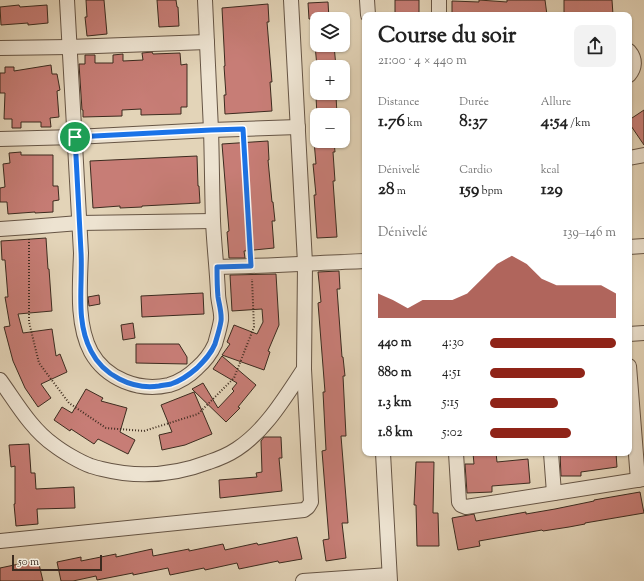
<!DOCTYPE html>
<html lang="fr">
<meta charset="utf-8">
<style>
:root{--surface:#fff;--page:#f2f2f2;--text:#222;--muted:#767676;--accent:#8f2418}
body{margin:0;font-family:"Sorts Mill Goudy",serif;background:var(--page);color:var(--text);height:100vh;display:flex;flex-direction:column;font-size:15px;white-space:nowrap}
*{box-sizing:border-box;margin:0}
p{font-size:13px;color:var(--muted)}
.icon{flex:none;width:22px;height:22px;fill:none;stroke:currentColor;stroke-width:2;stroke-linecap:round;stroke-linejoin:round}
.map{position:relative;flex:1;overflow:hidden}
.drawer{position:absolute;left:362px;top:12px;width:270px;height:444px;display:flex;flex-direction:column;background:var(--surface);border-radius:8px;box-shadow:0 1px 3px #0004}
.drawer>*{flex:none}
.buttons{position:absolute;left:310px;top:12px;display:grid;gap:8px}
.buttons a{display:grid;place-items:center;width:40px;height:40px;border-radius:8px;background:var(--surface);box-shadow:0 1px 3px #0004;font-size:20px}
.scale{position:absolute;left:12px;bottom:10px;width:90px;box-sizing:border-box;padding-left:4px;border:2px solid #3c2b1f;border-top:0;font-size:11px;line-height:14px;white-space:nowrap;color:#3c2b1f;-webkit-text-stroke:3px #ede3d1;paint-order:stroke}
.pin{position:absolute;display:grid;place-items:center;width:34px;height:34px;color:#fff;margin:-17px;border:2px solid #fff;border-radius:50%;box-shadow:0 1px 4px #0007}
.round{display:grid;place-items:center;flex:none;width:42px;height:42px;border-radius:8px;background:var(--page)}
.head{display:flex;align-items:center;justify-content:space-between;height:68px;padding:0 16px}
h1{font-size:22px;font-weight:700;line-height:30px}
.metrics{display:grid;grid-template-columns:repeat(3,1fr);gap:6px;height:68px;padding:4px 16px}
.metrics div{display:grid;align-content:center}
.metrics b{font-size:17px;font-weight:700}
.metrics small{font-size:11px;font-weight:400}
.metrics p{font-size:11px}
.chart{height:112px;padding:8px 16px}
.chart p{display:flex;justify-content:space-between}
.chart svg{width:100%;height:72px;margin-top:4px;fill:var(--accent);opacity:.7}
ul{padding:0 16px;list-style:none;font-size:13px}
li{display:grid;grid-template-columns:64px 48px 1fr;align-items:center;height:30px}
li i{height:10px;border-radius:5px;background:var(--accent)}
.map>svg:first-child{display:block}
</style>
<div class="map">
<svg width="644" height="581" viewBox="0 0 644 581">
<rect width="100%" height="100%" fill="#e3d4b8"/>
<filter id="stains"><feTurbulence type="fractalNoise" baseFrequency=".005" numOctaves="4"/><feColorMatrix values="0 0 0 0 .2 0 0 0 0 .09 0 0 0 0 .02 0 0 0 .5 -.17"/></filter>
<radialGradient id="worn" r=".72"><stop offset=".6" stop-color="#630" stop-opacity="0"/><stop offset="1" stop-color="#630" stop-opacity=".3"/></radialGradient>
<!-- building -->
<g fill="#c77d76" stroke="#3c2b1f">
<path d="M 86,0 L 104,0 L 107,34 L 87,36 L 85,17 L 87,17 Z"/>
<path d="M 157,0 L 176,0 L 177,7 L 178,7 L 179,26 L 159,27 Z"/>
<rect x="395" y="0" width="24" height="15"/>
<path d="M 479,0 L 507,2 L 507,0 L 545,0 L 547,15 L 452,15 L 452,1 L 479,2 Z"/>
<path d="M 564,0 L 612,0 L 613,15 L 591,15 L 591,13 L 564,15 Z"/>
<path d="M 328,2 L 329,19 L 309,19 L 308,3 Z"/>
<path d="M 268,4 L 269,22 L 267,22 L 272,82 L 270,82 L 272,111 L 225,114 L 224,95 L 226,95 L 224,66 L 225,66 L 222,8 Z"/>
<path d="M 19,5 L 20,7 L 47,5 L 48,23 L 28,25 L 28,23 L 1,25 L 0,7 Z"/>
<path d="M 315,45 L 334,45 L 336,67 L 317,67 Z"/>
<path d="M 152,52 L 153,54 L 180,53 L 181,65 L 187,64 L 187,107 L 181,107 L 181,114 L 141,115 L 141,109 L 122,110 L 122,116 L 83,117 L 83,110 L 82,110 L 79,64 L 85,64 L 85,55 L 95,55 L 95,63 L 113,63 L 113,55 L 123,54 L 123,61 L 143,60 L 142,53 Z"/>
<path d="M 51,65 L 52,74 L 57,74 L 60,90 L 57,91 L 59,117 L 50,118 L 51,127 L 41,127 L 41,122 L 21,122 L 21,128 L 12,128 L 12,119 L 4,119 L 5,93 L 0,93 L 0,73 L 5,73 L 5,67 L 14,67 L 14,71 Z"/>
<path d="M 336,96 L 337,114 L 317,115 L 316,97 Z"/>
<path d="M 644,110 L 644,145 L 629,123 L 629,120 Z"/>
<path d="M 268,141 L 269,160 L 268,160 L 272,202 L 273,202 L 275,221 L 272,221 L 274,248 L 244,251 L 245,258 L 229,258 L 227,232 L 229,231 L 222,144 Z"/>
<path d="M 314,141 L 334,141 L 335,152 L 333,152 L 335,181 L 333,181 L 337,237 L 317,238 L 314,195 L 316,195 L 313,164 L 316,164 Z"/>
<path d="M 21,152 L 21,155 L 53,155 L 53,186 L 58,186 L 59,200 L 53,201 L 53,212 L 35,213 L 35,212 L 8,214 L 7,202 L 0,202 L 0,188 L 5,187 L 3,164 L 10,163 L 9,153 Z"/>
<path d="M 197,156 L 198,186 L 199,186 L 200,203 L 142,206 L 142,207 L 120,208 L 120,206 L 93,208 L 90,161 Z"/>
<path d="M 46,238 L 48,269 L 49,269 L 52,311 L 18,314 L 23,333 L 52,329 L 56,356 L 60,354 L 67,372 L 41,384 L 51,398 L 38,407 L 25,388 L 13,361 L 4,327 L 10,326 L 5,297 L 8,297 L 5,260 L 2,260 L 1,241 L 17,240 Z"/>
<path d="M 339,271 L 340,289 L 337,289 L 342,357 L 343,357 L 345,376 L 343,376 L 346,436 L 341,436 L 348,523 L 342,523 L 346,558 L 326,561 L 323,540 L 329,539 L 322,451 L 326,450 L 323,392 L 325,392 L 318,303 L 321,302 L 318,272 Z"/>
<path d="M 276,274 L 279,325 L 268,351 L 270,352 L 264,370 L 222,355 L 230,344 L 227,342 L 234,325 L 257,334 L 263,322 L 262,309 L 232,311 L 230,275 Z"/>
<path d="M 203,293 L 204,314 L 142,317 L 141,296 Z"/>
<path d="M 99,295 L 100,304 L 89,306 L 88,297 Z"/>
<path d="M 133,323 L 135,338 L 123,340 L 121,325 Z"/>
<path d="M 136,344 L 179,344 L 187,357 L 187,364 L 136,363 Z"/>
<path d="M 222,356 L 256,385 L 238,407 L 240,408 L 226,422 L 192,389 L 203,383 L 218,408 L 234,391 L 232,389 L 237,383 L 213,369 Z"/>
<path d="M 86,389 L 103,398 L 101,401 L 127,408 L 120,432 L 135,440 L 128,454 L 98,439 L 94,444 L 71,429 L 70,431 L 54,420 L 62,407 L 72,413 Z"/>
<path d="M 194,392 L 212,434 L 185,445 L 162,450 L 159,435 L 172,432 L 161,405 Z"/>
<path d="M 264,437 L 281,437 L 282,458 L 279,458 L 282,491 L 220,498 L 219,480 L 257,477 L 256,473 L 262,472 L 261,441 Z"/>
<path d="M 29,444 L 31,473 L 35,473 L 36,489 L 74,487 L 75,508 L 37,509 L 38,524 L 16,526 L 14,504 L 15,504 L 15,466 L 11,467 L 9,445 Z"/>
<path d="M 473,453 L 496,453 L 497,462 L 528,459 L 530,483 L 492,486 L 492,492 L 467,493 L 465,464 L 474,464 Z"/>
<path d="M 560,453 L 616,453 L 617,467 L 581,472 L 581,476 L 561,476 Z"/>
<path d="M 416,462 L 434,462 L 433,513 L 438,513 L 439,546 L 417,546 L 416,505 L 414,505 Z"/>
<path d="M 640,492 L 644,513 L 585,523 L 585,524 L 569,527 L 543,531 L 542,530 L 479,541 L 480,546 L 458,550 L 452,518 L 474,514 L 476,521 L 526,512 L 526,514 L 555,509 L 594,501 L 594,500 Z"/>
<path d="M 297,537 L 302,559 L 279,563 L 278,561 L 239,569 L 237,563 L 205,570 L 204,568 L 170,575 L 168,568 L 133,575 L 133,573 L 97,580 L 96,576 L 73,581 L 61,581 L 57,562 L 81,557 L 81,561 L 116,554 L 116,557 L 152,549 L 153,556 L 189,549 L 189,551 L 223,544 L 225,550 L 257,543 L 258,545 Z"/>
<path d="M 38,560 L 43,581 L 0,581 L 0,568 Z"/>
</g>
<g fill="none" stroke-linecap="round" stroke-linejoin="round">
<!-- minor casing -->
<g stroke="#665545" stroke-width="16">
<g id="minor">
<path d="M 67,0 L 81,253 C 80,284 76,324 91,352 C 106,379 139,392 169,385 C 179,382 190,375 197,368 C 205,361 211,353 215,344 C 217,337 220,327 221,320 C 222,312 218,302 218,293 C 217,269 214,245 213,221 C 212,190 212,160 211,130 C 209,87 207,43 205,0"/>
<path d="M 367,0 L 368,15"/>
<path d="M 439,0 L 439,15"/>
<path d="M 0,48 L 69,47 L 207,42"/>
<path d="M 629,51 C 636,59 635,68 629,75"/>
<path d="M 0,139 L 75,137 L 211,130 L 298,127"/>
<path d="M 629,158 L 644,155"/>
<path d="M 0,229 L 29,227 L 79,223 L 213,221"/>
<path d="M 629,247 L 644,246"/>
<path d="M 217,267 C 266,266 316,263 365,261"/>
<path d="M 629,334 L 644,333"/>
<path d="M 629,366 L 638,480"/>
<path d="M 0,380 C 16,402 31,429 54,445 C 63,452 80,462 91,466 C 94,467 98,468 102,469 C 138,478 175,475 209,462 C 218,459 228,455 237,449 C 266,430 285,397 304,369"/>
<path d="M 383,453 L 390,581"/>
<path d="M 456,453 L 459,502 L 461,505 L 466,507 L 644,479"/>
<path d="M 551,453 L 554,493"/>
<path d="M 0,541 L 304,510 L 308,507 L 311,502 L 304,369 L 305,263 L 291,0"/>
<path d="M 303,581 L 389,575"/>
</g>
</g>
<!-- path -->
<g stroke="#3c2b1f" stroke-width="2" stroke-dasharray="1 2" stroke-linecap="butt">
<path d="M 244,141 L 250,254"/>
<path d="M 29,239 L 29,322 L 39,363 L 69,403 L 106,428 L 144,431 L 198,414 L 234,378 L 254,327 L 252,279"/>
</g>
<!-- minor -->
<use href="#minor" stroke="#ede3d1" stroke-width="14"/>
</g>
<g fill="none" stroke-linecap="round" stroke-linejoin="round">
<!-- route casing -->
<g stroke="#fff" stroke-width="8">
<path id="route" d="M 243,129 L 251,266 L 217,267 C 217,277 217,287 218,297 C 219,304 222,313 221,321 C 220,328 217,337 215,344 C 211,354 204,361 197,368 C 189,375 180,381 171,384 C 167,385 163,385 159,386 C 132,390 103,375 91,351 C 75,320 83,285 81,252 C 79,214 77,175 75,137 L 211,130 Z"/>
</g>
<!-- route -->
<use href="#route" stroke="#1a73e8" stroke-width="5"/>
</g>
<rect width="100%" height="100%" filter="url(#stains)"/>
<rect width="100%" height="100%" fill="url(#worn)"/>
</svg>
<div class="buttons">
<a><svg class="icon" aria-label="layers" viewBox="0 0 24 24"><path d="M12 4l9 5-9 5-9-5zM3 14l9 5 9-5"/></svg></a>
<a>+</a>
<a>−</a>
</div>
<div class="scale">50 m</div>
<div class="pin" style="left:75px;top:137px;background:#1e9e55"><svg class="icon" aria-label="arrive" viewBox="0 0 24 24"><path d="M6 21V4h12l-3 4 3 4H6"/></svg></div>
<section class="drawer">
<div class="head"><div><h1>Course du soir</h1><p>21:00 · 4 × 440 m</p></div><a class="round"><svg class="icon" aria-label="share" viewBox="0 0 24 24"><path d="M12 15V3M7 8l5-5 5 5M5 13v7h14v-7"/></svg></a></div>
<div class="metrics">
<div><p>Distance</p><b>1.76<small> km</small></b></div>
<div><p>Durée</p><b>8:37</b></div>
<div><p>Allure</p><b>4:54<small> /km</small></b></div>
</div>
<div class="metrics">
<div><p>Dénivelé</p><b>28<small> m</small></b></div>
<div><p>Cardio</p><b>159<small> bpm</small></b></div>
<div><p>kcal</p><b>129</b></div>
</div>
<div class="chart"><p><span>Dénivelé</span>139–146 m</p>
<svg viewBox="0 0 160 44" preserveAspectRatio="none"><path d="M0 44V29L10 33L20 38L30 33L40 33L50 33L60 29L70 20L80 11L90 6L100 11L110 20L120 24L130 24L140 24L150 24L160 29V44z"/></svg>
</div>
<ul>
<li><b>440 m</b>4:30<i style="width:100%"></i></li>
<li><b>880 m</b>4:51<i style="width:75%"></i></li>
<li><b>1.3 km</b>5:15<i style="width:54%"></i></li>
<li><b>1.8 km</b>5:02<i style="width:64%"></i></li>
</ul>
</section>
</div>
